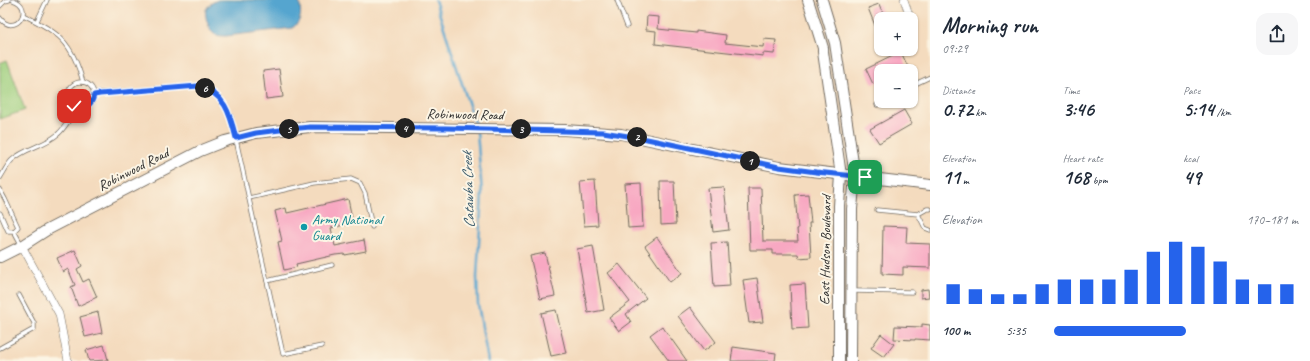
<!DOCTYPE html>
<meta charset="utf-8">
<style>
:root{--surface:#fff;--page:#f6f6f7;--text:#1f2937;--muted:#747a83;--accent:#2563eb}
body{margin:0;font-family:Caveat,sans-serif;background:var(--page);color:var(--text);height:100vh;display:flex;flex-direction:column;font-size:15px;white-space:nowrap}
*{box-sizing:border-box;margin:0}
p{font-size:13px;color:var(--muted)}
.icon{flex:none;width:22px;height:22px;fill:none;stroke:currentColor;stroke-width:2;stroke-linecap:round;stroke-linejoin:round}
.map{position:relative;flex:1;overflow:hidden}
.details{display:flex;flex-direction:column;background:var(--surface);width:380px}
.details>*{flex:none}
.controls{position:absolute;left:874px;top:12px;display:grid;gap:8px}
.controls a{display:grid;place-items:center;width:44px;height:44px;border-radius:8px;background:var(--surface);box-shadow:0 1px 3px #0004;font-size:20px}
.pin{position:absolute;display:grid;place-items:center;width:34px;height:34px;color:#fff;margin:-17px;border-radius:8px;box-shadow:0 2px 6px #0006}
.km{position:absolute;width:20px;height:20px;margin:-10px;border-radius:50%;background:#222;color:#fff;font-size:11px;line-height:20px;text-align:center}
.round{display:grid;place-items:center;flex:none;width:42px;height:42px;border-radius:12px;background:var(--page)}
.overview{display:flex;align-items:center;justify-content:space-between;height:68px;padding:0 12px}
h1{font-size:22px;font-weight:700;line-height:30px}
.stats{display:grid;grid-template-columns:repeat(3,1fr);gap:6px;height:68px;padding:4px 12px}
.stats div{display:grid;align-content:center}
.stats b{font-size:20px;font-weight:700}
.stats small{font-size:11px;font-weight:400}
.stats p{font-size:11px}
.chart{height:112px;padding:8px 12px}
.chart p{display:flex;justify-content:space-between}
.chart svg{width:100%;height:72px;margin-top:4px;stroke:var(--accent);stroke-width:6}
ul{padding:0 12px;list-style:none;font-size:13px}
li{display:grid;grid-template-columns:64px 48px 1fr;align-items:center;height:30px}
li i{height:10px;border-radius:5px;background:var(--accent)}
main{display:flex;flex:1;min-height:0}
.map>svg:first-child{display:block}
</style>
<main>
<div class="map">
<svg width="930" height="361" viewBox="0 0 930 361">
<rect width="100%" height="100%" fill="#fcf5e5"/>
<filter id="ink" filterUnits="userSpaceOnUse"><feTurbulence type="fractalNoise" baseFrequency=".025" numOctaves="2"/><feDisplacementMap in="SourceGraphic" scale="8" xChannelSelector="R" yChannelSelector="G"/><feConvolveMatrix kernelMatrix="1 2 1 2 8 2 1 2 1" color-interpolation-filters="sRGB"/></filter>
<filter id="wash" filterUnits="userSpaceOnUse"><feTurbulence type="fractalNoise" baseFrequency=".012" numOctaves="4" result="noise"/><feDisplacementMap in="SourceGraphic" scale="16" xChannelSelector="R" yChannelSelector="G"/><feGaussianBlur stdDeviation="0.9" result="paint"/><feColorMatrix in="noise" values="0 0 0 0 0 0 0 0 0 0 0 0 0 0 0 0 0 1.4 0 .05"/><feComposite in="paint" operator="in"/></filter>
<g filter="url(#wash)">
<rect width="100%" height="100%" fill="#f4dbbe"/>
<!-- green -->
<path fill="#9ecf7e" stroke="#647d54" d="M 7,60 L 25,110 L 0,119 L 0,63 Z"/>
<!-- water -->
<path fill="#55a5cf" stroke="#40687d" d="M 219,0 L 299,0 C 301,11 303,21 292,28 L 226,36 C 223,36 217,36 214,34 C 209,30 204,15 206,10 C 208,5 214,1 219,0 Z"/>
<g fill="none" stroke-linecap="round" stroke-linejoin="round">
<!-- stream -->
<g stroke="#55a5cf" stroke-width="2.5">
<path d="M 435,0 L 476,127"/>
<path d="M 477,132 L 482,193 L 477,277 L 478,304 L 488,361"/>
</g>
</g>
<g id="blocks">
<!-- building -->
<g fill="#f8a8c2">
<path d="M 879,4 L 885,19 L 881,19 L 881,26 L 876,28 L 868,8 Z"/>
<path d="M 647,16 L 659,17 L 658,29 L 696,33 L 696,31 L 726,35 L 725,43 L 763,47 L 764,39 L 776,40 L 774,54 L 763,53 L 763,56 L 655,44 L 656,31 L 646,30 Z"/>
<path d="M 901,52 L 908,67 L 900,71 L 881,71 L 881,80 L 873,84 L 866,69 Z"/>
<path d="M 279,69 L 283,97 L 266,99 L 263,71 Z"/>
<path d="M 904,110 L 912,124 L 879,143 L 870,129 Z"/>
<path d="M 595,181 L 598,225 L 584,226 L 580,182 Z"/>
<path d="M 660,181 L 674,181 L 676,224 L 661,225 Z"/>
<path d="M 641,183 L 643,227 L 628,228 L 625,184 Z"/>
<path d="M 724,187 L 729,230 L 713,232 L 708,188 Z"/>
<path d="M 748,188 L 761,188 L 763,241 L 798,241 L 797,229 L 798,229 L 795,195 L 808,194 L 811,223 L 809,223 L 811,257 L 799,258 L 798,254 L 773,254 L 773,250 L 750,250 Z"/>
<path d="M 348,199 L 353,223 L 331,228 L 335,246 L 364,240 L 366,251 L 345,255 L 345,254 L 335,255 L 296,264 L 297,267 L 284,270 L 278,242 L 282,241 L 275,211 L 286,208 L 287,213 Z"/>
<path d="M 883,226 L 907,227 L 906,243 L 930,244 L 930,268 L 903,267 L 903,275 L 882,274 Z"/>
<path d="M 657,237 L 682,273 L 670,282 L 645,246 Z"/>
<path d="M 727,242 L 730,286 L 714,287 L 711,243 Z"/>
<path d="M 593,246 L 604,310 L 588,313 L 577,249 Z"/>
<path d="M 75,250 L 82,266 L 77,269 L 83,282 L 89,279 L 97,297 L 78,306 L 71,287 L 75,285 L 68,269 L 63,272 L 57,258 Z"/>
<path d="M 545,253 L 555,296 L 540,299 L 530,256 Z"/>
<path d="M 619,264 L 646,298 L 626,314 L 631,322 L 619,331 L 609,318 L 630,302 L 608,273 Z"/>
<path d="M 757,278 L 763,322 L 749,323 L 743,280 Z"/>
<path d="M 805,284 L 808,328 L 792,329 L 790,285 Z"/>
<path d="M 928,289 L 929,297 L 921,298 L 921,290 Z"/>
<path d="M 690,307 L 716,342 L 704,351 L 678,316 Z"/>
<path d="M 556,310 L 566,353 L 551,356 L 541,313 Z"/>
<path d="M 98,312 L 102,333 L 85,337 L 80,317 Z"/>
<path d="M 922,324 L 930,325 L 930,340 L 915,339 L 915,340 L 894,339 L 895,326 L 922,327 Z"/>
<path d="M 662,326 L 687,361 L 669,361 L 650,335 Z"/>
<path d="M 881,334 L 894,344 L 884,357 L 871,348 Z"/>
<path d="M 104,345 L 108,360 L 89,361 L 86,350 Z"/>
<path d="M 733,347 L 776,353 L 775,361 L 731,361 Z"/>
</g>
</g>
</g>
<g filter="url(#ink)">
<use href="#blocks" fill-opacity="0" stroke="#71695e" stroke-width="1"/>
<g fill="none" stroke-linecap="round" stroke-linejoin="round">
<!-- lane casing -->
<g stroke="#71695e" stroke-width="5">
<g id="lane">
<path d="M 617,0 L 627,26"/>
<path d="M 0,6 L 5,1 L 9,0"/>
<path d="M 23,15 C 59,32 72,42 83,82"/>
<path d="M 0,18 C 15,38 36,7 13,0"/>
<path d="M 37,21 L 47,0"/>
<circle cx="81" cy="95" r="13"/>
<path d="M 911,86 L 930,77"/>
<path d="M 94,95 L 100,93 L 198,86 C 217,91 222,100 231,117 L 283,354 L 322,346"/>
<path d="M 877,105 L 884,101"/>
<path d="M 0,178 C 4,172 7,165 12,160 C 25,148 45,146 58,134 C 66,127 71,116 78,107"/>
<path d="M 0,190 L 5,199 L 18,227 L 14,231"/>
<path d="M 249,198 L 314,183 L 351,179 L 360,183 L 365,193 L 372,227"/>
<path d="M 877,210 L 918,214 L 925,228 L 930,230"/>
<path d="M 0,213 L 8,231 L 14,231"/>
<path d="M 918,214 L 927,209 L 930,209"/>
<path d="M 14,231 L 21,244"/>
<path d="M 267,281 L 332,265"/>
<path d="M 853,291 L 912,292"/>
<path d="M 0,348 L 34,329 L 34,323 L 19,295"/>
</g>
</g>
<!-- street casing -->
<g stroke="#71695e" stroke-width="8">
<g id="street">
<path d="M 904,0 L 910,17"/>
<path d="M 22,246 L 59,314 L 68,361"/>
</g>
</g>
<!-- secondary casing -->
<g stroke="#71695e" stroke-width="12">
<g id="secondary">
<path d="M 808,0 L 823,48 L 823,52 L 841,175 L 839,206 L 839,361"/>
<path d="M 822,0 L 835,43 L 855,176 L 852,209 L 851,361"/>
<path d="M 0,257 L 22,246 L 47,230 L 200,151 L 225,141 L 256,133 L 310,127 L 565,130 L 621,134 L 779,167 L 930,185"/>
</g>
</g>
<!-- lane -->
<use href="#lane" stroke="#fff" stroke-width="3.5"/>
<!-- street -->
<use href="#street" stroke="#fff" stroke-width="7"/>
<!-- secondary -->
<use href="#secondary" stroke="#fff" stroke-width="10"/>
</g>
</g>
<g fill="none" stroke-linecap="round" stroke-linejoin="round" filter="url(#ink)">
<!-- route casing -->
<g stroke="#fff" stroke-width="8">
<path id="route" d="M 74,106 C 84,110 92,106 94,95 L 100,94 L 198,86 C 225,93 230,114 236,138 L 256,133 L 280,130 L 310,127 L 446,128 L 603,132 L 647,139 L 779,167 L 816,172 L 865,177"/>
</g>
<!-- route -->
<use href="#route" stroke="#2563eb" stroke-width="5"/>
</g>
<!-- markers -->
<circle fill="#0f9aa8" stroke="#fcf5e5" stroke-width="1.5" cx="304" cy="227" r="4"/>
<g text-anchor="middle" stroke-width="4" stroke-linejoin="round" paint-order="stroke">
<!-- street labels -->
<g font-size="14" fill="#2b2b2b" stroke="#fcf5e5">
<text transform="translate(465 114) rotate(1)" y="5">Robinwood Road</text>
<text transform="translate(133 169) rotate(-27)" y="5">Robinwood Road</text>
<text transform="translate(825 250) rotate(-89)" y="5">East Hudson Boulevard</text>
</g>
<!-- culture labels -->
<g font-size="14" fill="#0d838f" stroke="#fcf5e5" text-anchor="start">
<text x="312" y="224">Army National<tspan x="312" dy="16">Guard</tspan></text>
</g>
<!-- water labels -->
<g font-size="15" font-style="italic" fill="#3c5c6d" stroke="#fcf5e5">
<text transform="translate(468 190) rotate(-92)" y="5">Catawba Creek</text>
</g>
</g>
</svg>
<div class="controls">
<a>+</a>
<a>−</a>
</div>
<div class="pin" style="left:865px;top:177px;background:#1e9e55"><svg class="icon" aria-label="arrive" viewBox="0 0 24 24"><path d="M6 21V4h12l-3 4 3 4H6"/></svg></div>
<div class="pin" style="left:74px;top:106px;background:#d93025"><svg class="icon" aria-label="check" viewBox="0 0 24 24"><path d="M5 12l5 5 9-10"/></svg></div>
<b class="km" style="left:750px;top:161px">1</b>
<b class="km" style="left:637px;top:137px">2</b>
<b class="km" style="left:521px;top:129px">3</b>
<b class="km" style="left:405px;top:128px">4</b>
<b class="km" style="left:289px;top:129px">5</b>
<b class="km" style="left:205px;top:88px">6</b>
</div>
<section class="details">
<div class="overview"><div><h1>Morning run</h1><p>09:29</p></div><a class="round"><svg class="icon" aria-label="share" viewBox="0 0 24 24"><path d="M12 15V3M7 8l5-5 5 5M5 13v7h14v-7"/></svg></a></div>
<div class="stats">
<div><p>Distance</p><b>0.72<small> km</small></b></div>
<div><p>Time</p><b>3:46</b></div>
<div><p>Pace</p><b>5:14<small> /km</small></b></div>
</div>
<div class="stats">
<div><p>Elevation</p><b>11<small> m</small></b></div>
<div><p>Heart rate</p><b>168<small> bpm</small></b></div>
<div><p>kcal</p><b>49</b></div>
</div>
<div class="chart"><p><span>Elevation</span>170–181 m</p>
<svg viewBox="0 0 160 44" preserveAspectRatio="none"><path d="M5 44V32M15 44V35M25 44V38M35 44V38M45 44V32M55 44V29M65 44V29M75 44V29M85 44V23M95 44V12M105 44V6M115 44V9M125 44V18M135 44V29M145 44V32M155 44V32"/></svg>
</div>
<ul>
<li><b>100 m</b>5:35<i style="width:54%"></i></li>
</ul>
</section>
</main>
